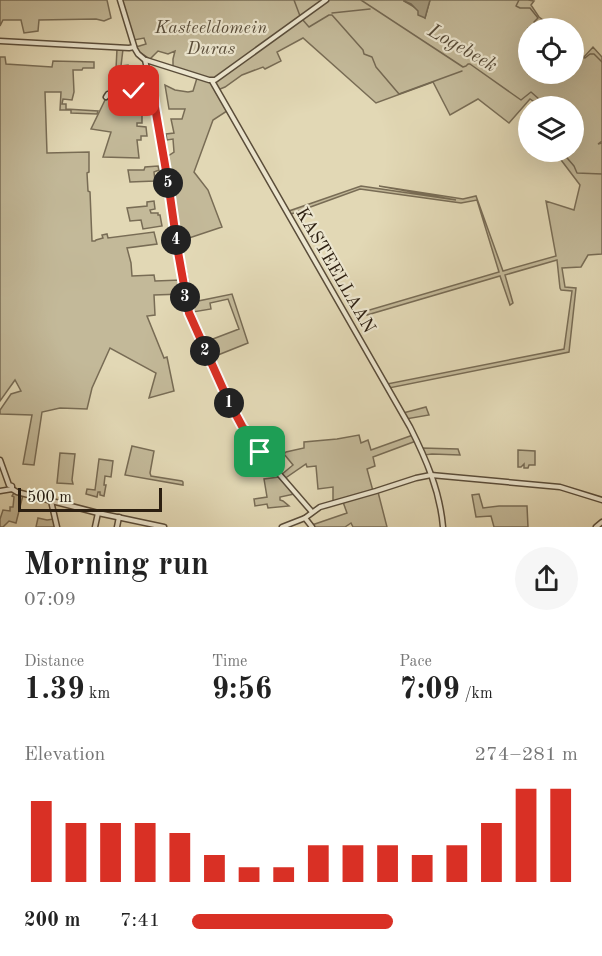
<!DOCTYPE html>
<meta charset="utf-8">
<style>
:root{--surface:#fff;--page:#f6f6f6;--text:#222;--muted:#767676;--accent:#d93025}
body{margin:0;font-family:"Old Standard TT",serif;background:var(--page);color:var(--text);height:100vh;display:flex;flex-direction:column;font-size:22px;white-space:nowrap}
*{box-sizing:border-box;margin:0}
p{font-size:20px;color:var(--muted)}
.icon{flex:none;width:33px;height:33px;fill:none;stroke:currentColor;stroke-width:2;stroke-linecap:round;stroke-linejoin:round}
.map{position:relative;height:527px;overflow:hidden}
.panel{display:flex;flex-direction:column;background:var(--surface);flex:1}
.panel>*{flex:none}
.buttons{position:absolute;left:518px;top:18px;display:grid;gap:12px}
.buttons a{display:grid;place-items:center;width:66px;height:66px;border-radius:50%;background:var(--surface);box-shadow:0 6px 24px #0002;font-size:30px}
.scale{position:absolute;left:18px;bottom:15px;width:144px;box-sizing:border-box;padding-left:6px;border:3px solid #2c1f11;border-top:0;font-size:16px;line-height:21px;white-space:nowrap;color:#2c1f11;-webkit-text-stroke:4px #ece6cf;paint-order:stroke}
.pin{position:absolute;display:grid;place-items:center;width:51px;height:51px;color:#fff;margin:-26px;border-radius:12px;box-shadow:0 3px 9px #0006}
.km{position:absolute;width:30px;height:30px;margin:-15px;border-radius:50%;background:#222;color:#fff;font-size:16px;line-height:30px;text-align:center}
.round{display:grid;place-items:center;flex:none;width:63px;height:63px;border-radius:32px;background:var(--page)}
.summary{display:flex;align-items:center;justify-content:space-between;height:102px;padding:0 24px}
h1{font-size:33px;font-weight:600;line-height:45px}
.metrics{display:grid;grid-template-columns:repeat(3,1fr);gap:9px;height:102px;padding:6px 24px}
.metrics div{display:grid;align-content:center}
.metrics b{font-size:30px;font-weight:600}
.metrics small{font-size:16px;font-weight:400}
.metrics p{font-size:16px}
.chart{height:168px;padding:12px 24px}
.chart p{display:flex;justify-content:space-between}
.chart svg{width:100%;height:108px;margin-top:6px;stroke:var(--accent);stroke-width:6}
ul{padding:0 24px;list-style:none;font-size:20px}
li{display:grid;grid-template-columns:96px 72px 1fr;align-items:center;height:45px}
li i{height:15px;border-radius:8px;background:var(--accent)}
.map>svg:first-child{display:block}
</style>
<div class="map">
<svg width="602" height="527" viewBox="0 0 602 527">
<rect width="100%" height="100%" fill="#e2d8b5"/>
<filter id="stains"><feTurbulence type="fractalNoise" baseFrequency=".00333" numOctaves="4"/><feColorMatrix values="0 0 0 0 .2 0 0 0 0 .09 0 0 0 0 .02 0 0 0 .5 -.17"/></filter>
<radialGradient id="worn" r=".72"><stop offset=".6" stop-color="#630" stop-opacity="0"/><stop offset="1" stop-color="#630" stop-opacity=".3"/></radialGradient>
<!-- green -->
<g fill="#c3b999" stroke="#786c55" stroke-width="1.5">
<path d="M 0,0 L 107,0 L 111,18 L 104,21 L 96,19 L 39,20 L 38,31 L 24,33 L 21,20 L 3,20 L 0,26 Z"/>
<path d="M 121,0 L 324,0 L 293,26 L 328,0 L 404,0 L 404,1 L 416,8 L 425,18 L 430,0 L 528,0 L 534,1 L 531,5 L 539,17 L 554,28 L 528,28 L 528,74 L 573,74 L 573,46 L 584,57 L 593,47 L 602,57 L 602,141 L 598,144 L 602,143 L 602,254 L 588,255 L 581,267 L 562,268 L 565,287 L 576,288 L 569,352 L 389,388 L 387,384 L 564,349 L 572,291 L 561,290 L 560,288 L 557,260 L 505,275 L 513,303 L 510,305 L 500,276 L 367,315 L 366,311 L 499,272 L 477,200 L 461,203 L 360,189 L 291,214 L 289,211 L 361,186 L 456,200 L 379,186 L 463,199 L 476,196 L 503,271 L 556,256 L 546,201 L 574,210 L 580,185 L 555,152 L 573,152 L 573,106 L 540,106 L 530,99 L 509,123 L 478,99 L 450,115 L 433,82 L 376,103 L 303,38 L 277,52 L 281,61 L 265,69 L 263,67 L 242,75 L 225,87 L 215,91 L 227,111 L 213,120 L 194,172 L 208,190 L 222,227 L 180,241 L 193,302 L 232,294 L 248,343 L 213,357 L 220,373 L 217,374 L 209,355 L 210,354 L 205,342 L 239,329 L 228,299 L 210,303 L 211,309 L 193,312 L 191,307 L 189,307 C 178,258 174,207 165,158 L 174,152 L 173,139 L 167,140 L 166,134 L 174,133 L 171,119 L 182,119 L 185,109 L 169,109 L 165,85 L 175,90 L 188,92 L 193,91 L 197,78 L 173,67 L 173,59 L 175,51 L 168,54 L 158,51 L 150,59 L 138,51 L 136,47 L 146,44 L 144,38 L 134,40 Z"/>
<path d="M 117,49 L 123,49 L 121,66 L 128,65 L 128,68 L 131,67 L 130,86 L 122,87 L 126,70 L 116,69 Z"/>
<path d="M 0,57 L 5,57 L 6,64 L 52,67 L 53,61 L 94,62 L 94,68 L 83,68 L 82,70 L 73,70 L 74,92 L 72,100 L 63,99 L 62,104 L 66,104 L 66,109 L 98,111 L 97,114 L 71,113 L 71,110 L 60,110 L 61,92 L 45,92 L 47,153 L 89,152 L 89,172 L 87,173 L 88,191 L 90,192 L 92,241 L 95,241 L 96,240 L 103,238 L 102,235 L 107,234 L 108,238 L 154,232 L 157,244 L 127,248 L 131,263 L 132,276 L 154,275 L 155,281 L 181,280 L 183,294 L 154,295 L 155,315 L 147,316 L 164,358 L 167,357 L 174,391 L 149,398 L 156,373 L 110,348 L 92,388 L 87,409 L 60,408 L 42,412 L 34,465 L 23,464 L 32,415 L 0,414 L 0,410 L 11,394 L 21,391 L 15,380 L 0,401 Z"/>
<path d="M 106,98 L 143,100 L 144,111 L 142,111 L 142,123 L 137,123 L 137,126 L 146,127 L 147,136 L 141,136 L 141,140 L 137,140 L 139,158 L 103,157 L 111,132 L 91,129 Z"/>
<path d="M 158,166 L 159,170 L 154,172 L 155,181 L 130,182 L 128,170 L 144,170 L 145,167 Z"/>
<path d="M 154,201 L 155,209 L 150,210 L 151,213 L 158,213 L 158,215 L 160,215 L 162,226 L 143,229 L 141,220 L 130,221 L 127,208 L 147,206 L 147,202 Z"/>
<path d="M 426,407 L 429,415 L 406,419 L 403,413 Z"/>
<path d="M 359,435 L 361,443 L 368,440 L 371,450 L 413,435 L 416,441 L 373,457 L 375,466 L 367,469 L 373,491 L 333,502 L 333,487 L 318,489 L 316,466 L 307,467 L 306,464 L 284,479 L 281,475 L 293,465 L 284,454 L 286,452 L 304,448 L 304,442 L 337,439 Z"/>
<path d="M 132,446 L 154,451 L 150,473 L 151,476 L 182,481 L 183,482 L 183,485 L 125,475 Z"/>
<path d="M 422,448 L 458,449 L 460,455 L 432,454 L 424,455 Z"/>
<path d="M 518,450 L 535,451 L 535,465 L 529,465 L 528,468 L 524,468 L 524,464 L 521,467 L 518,467 Z"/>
<path d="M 60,453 L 75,454 L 72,480 L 73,484 L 57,483 Z"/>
<path d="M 99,459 L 113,461 L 111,477 L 105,476 L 104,485 L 106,485 L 104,496 L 100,495 L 100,492 L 98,492 L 97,497 L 86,494 L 87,489 L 95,490 Z"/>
<path d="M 279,477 L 294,494 L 280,497 L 280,500 L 283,501 L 289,506 L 268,508 L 267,504 L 255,506 L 254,499 L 267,497 L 264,479 Z"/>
<path d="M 378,492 L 387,527 L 353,527 L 351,523 L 345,527 L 313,527 L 312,525 L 347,513 L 343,502 Z"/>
<path d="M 14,493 L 23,495 L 16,523 L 9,521 L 3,527 L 0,527 L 0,519 L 3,510 L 10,511 L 10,507 L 13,507 L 14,497 L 12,496 Z"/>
<path d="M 479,494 L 483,508 L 499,506 L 527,506 L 528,527 L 494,527 L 491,516 L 476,517 L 472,495 Z"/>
<path d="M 38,518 L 47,520 L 54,519 L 56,527 L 36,527 Z"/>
</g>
<!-- water -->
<path fill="#a4997d" stroke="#746852" stroke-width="1.5" d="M 404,0 L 430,0 L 425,18 L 418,15 L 418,11 L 411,4 L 404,1 Z"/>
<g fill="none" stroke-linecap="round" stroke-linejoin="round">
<!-- stream -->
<g stroke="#746852" stroke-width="1.5">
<path d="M 294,0 L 300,16"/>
<path d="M 361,0 L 463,67 L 466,66 L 468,64 L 470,64 L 521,100 L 531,92 L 547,106"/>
<path d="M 519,0 L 516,6 L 520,8 L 530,8 L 538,18 L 534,22 L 541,27 L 550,28"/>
<path d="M 332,13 L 370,9"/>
<path d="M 302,19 L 309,27 L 329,15 L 332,15 L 363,50 L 364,54 L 372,57 L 376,67 L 399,94 L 462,71"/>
<path d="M 573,47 L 577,55 L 585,58 L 590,54 L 594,54 L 602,62"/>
<path d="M 562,152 L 574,166 L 577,173 L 602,174"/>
</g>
<!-- minor casing -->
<g stroke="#5a4d3a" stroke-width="7">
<g id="minor">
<path d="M 120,0 L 135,49 L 138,54 L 145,60 L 152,90 L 168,182 L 176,239 L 185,298 L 192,322 L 225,394 L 242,426 L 267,460 L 312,512"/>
<path d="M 0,41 L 129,48 L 134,47"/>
<path d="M 146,60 L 209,80 L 215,80 L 326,0"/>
<path d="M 212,81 L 410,427 C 426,459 440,491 443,527"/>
<path d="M 106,97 L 108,94 L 121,92 L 152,90"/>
<path d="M 0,460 L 9,485 L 12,486 L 12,489"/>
<path d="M 0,491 L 12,489 L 17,492 L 98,513 L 164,527"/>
<path d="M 51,501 L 57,527"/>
<path d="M 305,518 L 312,527"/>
<path d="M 95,527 L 98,513"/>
<path d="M 117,527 L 119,517"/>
<path d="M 282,527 L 305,518 L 320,507 L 376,491 L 416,478 L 431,475 L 560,487 L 602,500"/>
<path d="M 596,527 L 602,522"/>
</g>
</g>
<!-- minor -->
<use href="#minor" stroke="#ece6cf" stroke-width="4"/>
</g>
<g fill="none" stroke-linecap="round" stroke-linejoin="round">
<!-- route casing -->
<g stroke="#fff" stroke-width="12">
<path id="route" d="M 134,91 L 152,90 L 168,182 L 178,252 L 189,313 L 228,400 L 242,426 L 260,452"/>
</g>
<!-- route -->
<use href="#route" stroke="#d93025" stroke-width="8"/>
</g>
<g text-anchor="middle" stroke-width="4.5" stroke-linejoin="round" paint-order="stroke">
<!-- park labels -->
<g font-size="18" font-style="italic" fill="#594d3a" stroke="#ece6cf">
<text x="211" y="33">Kasteeldomein<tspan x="211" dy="21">Duras</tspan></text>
</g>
<!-- street labels -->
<g font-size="18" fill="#2c1f11" stroke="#ece6cf">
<text transform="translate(336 270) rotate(60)" y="6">KASTEELLAAN</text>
</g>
<!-- water labels -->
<g font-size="20" font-style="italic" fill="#564a37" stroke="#ece6cf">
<text transform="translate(463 47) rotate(30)" y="7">Logebeek</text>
</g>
</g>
<rect width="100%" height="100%" filter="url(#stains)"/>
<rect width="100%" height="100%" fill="url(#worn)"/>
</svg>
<div class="buttons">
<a><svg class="icon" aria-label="locate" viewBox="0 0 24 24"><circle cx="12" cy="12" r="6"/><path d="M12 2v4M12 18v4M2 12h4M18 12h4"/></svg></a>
<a><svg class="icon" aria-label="layers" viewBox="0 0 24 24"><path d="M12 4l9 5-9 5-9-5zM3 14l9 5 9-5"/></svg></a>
</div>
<div class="scale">500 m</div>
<div class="pin" style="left:260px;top:452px;background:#1e9e55"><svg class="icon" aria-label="arrive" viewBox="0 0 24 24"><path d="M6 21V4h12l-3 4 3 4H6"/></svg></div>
<div class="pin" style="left:134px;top:91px;background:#d93025"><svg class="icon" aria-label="check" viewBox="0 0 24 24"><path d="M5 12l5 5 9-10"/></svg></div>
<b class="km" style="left:229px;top:403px">1</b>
<b class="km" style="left:205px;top:351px">2</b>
<b class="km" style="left:185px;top:297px">3</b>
<b class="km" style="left:176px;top:240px">4</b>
<b class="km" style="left:168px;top:183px">5</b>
</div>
<section class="panel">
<div class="summary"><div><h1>Morning run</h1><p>07:09</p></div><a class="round"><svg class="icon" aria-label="share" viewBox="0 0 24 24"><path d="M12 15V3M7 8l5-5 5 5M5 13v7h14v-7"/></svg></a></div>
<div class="metrics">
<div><p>Distance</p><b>1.39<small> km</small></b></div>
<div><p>Time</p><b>9:56</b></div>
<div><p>Pace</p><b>7:09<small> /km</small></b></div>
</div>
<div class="chart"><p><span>Elevation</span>274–281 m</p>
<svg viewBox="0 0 160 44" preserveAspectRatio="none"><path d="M5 44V11M15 44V20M25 44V20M35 44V20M45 44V24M55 44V33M65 44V38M75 44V38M85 44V29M95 44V29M105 44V29M115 44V33M125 44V29M135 44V20M145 44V6M155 44V6"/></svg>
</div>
<ul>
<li><b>200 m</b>7:41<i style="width:52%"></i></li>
</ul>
</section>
